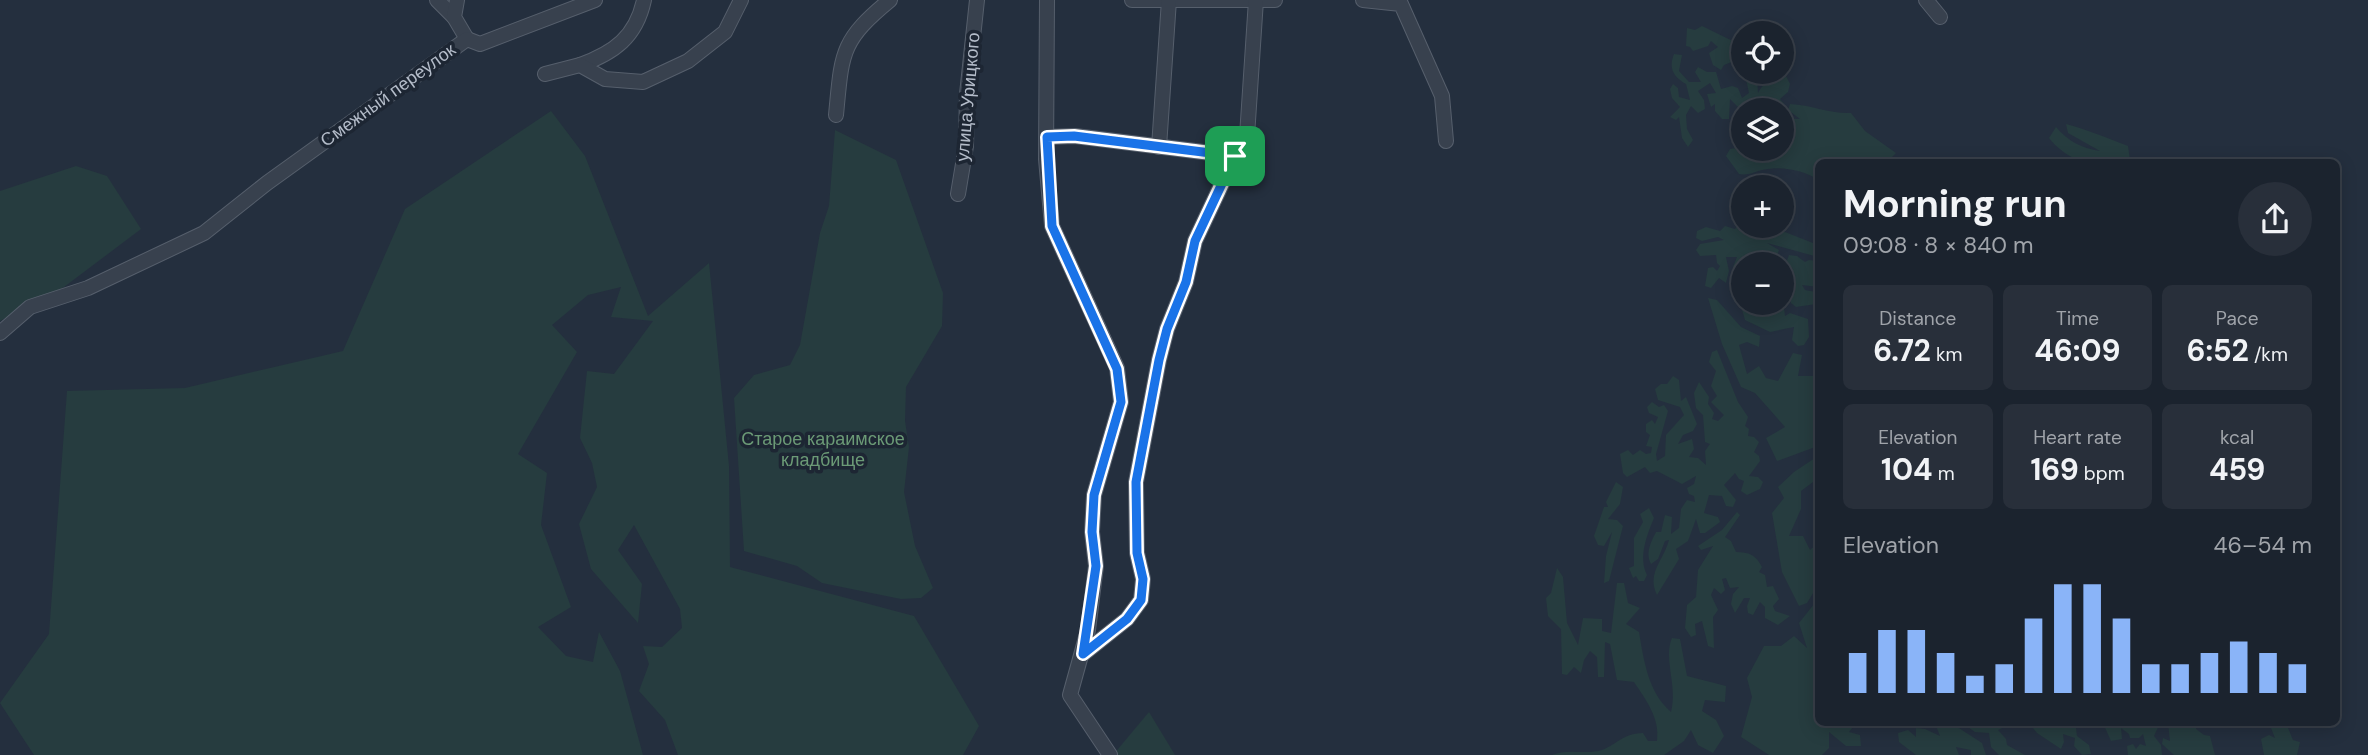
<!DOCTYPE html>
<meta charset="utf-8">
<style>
:root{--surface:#1b232e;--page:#282f3a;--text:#f1f3f6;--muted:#a0a4aa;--line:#39404a;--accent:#8ab4f8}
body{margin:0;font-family:"DM Sans",sans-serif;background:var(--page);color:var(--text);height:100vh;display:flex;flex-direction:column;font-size:26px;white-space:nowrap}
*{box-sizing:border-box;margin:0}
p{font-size:23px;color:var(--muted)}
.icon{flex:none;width:38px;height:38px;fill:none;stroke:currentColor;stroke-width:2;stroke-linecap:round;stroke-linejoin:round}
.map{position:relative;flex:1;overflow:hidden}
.panel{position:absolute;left:1815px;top:159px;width:525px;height:567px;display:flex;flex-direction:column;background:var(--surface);border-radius:10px;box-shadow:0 4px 18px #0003,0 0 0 2px var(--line)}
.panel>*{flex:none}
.buttons{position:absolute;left:1731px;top:21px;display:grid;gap:14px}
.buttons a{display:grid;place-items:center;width:63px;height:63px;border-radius:50%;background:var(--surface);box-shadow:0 4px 18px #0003,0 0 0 2px var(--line);font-size:35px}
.pin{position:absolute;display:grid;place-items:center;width:60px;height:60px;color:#fff;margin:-30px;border-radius:14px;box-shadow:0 4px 10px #0006}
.round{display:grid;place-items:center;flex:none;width:74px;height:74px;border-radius:37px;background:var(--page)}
.headline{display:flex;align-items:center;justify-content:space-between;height:119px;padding:0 28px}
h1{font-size:38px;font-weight:700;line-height:52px}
.stats{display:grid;grid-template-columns:repeat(3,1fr);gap:10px;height:119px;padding:7px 28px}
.stats div{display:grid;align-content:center;border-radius:10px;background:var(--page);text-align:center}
.stats b{font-size:30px;font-weight:700}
.stats small{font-size:19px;font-weight:400}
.stats p{font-size:19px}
.chart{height:196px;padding:14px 28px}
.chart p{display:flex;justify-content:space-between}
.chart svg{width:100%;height:126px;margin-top:7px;stroke:var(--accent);stroke-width:6}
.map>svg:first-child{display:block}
</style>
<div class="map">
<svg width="2368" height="755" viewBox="0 0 2368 755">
<rect width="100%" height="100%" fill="#242f3e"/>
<!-- green -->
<g fill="#263c3f">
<path d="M 1702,26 L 1743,46 L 1743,64 L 1739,59 L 1724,65 L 1721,70 L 1713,65 L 1709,53 L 1718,47 L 1711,41 L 1708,46 L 1693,51 L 1690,47 L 1686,46 L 1687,28 L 1695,30 Z"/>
<path d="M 1674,54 L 1682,55 L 1679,71 L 1689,82 L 1701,82 L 1695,72 L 1698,67 L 1707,72 L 1716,72 L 1721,89 L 1732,86 L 1738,88 L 1742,98 L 1749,93 L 1746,79 L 1751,72 L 1769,72 L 1762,78 L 1757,76 L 1758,93 C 1763,82 1774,79 1786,76 L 1790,84 L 1788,92 L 1780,99 L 1784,104 L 1779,110 L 1758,110 L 1764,103 L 1738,107 L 1730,99 L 1729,119 L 1722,119 L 1715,111 L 1715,104 L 1711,107 L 1707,94 L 1716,93 L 1710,83 L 1698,91 L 1704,100 L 1705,109 L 1698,113 L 1691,106 L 1686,115 L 1687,129 L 1693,140 L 1688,147 L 1682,138 L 1679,117 L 1676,120 L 1670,117 L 1680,107 L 1672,98 L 1670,89 L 1673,84 L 1678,88 L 1679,97 L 1690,100 L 1686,84 C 1674,77 1668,69 1674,54 Z"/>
<path d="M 1790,104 C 1812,105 1830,114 1851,113 L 1865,131 L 1896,153 L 1888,161 L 1894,163 L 1818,163 L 1818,180 C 1807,171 1782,166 1768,169 C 1757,170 1750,176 1739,174 L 1726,156 L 1730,149 L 1743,147 L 1743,149 L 1782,149 L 1782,118 L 1800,119 L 1788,110 Z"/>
<path d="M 551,111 L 585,156 L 648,316 L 709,263 L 729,466 L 730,567 L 914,616 L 979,726 L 963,755 L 678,755 L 665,720 L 639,691 L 649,664 L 643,646 L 662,647 L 682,628 L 680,609 L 634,525 L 618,550 L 642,584 L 638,623 L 591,569 L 579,524 L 597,487 L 592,463 L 580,438 L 587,371 L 614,374 L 653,321 L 611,317 L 621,287 L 588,295 L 552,325 L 577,352 L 518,454 L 547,473 L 541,525 L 571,607 L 538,627 L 566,656 L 593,662 L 599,632 L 620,671 L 643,755 L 34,755 L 0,703 L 49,634 L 67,391 L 185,388 L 343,351 L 405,209 Z"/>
<path d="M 2066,124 C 2088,130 2107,138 2128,146 L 2130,160 L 2139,160 L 2144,163 L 2102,163 L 2102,160 L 2093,159 L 2092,163 C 2077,163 2058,150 2049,138 L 2056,127 C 2068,141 2081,148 2100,151 L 2068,133 Z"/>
<path d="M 835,130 L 896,160 L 943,293 L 942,326 L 906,387 L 905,421 L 909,447 L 904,492 L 915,546 L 933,588 L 921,598 L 901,599 L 822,583 L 797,566 L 744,551 L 734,398 L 754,375 L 790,365 L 800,345 L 820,233 L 829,206 Z"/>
<path d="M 76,166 L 107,176 L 141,229 L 64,287 L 0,321 L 0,191 Z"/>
<path d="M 1738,225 L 1772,227 L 1818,245 L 1818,257 L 1767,243 L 1779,250 L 1775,261 L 1765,257 L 1749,258 L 1754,264 L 1743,264 L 1743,274 L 1737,275 L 1733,267 L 1737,257 L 1726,257 L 1729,271 L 1726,283 L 1719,278 L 1711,288 L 1705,286 L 1708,268 L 1713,267 L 1717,271 L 1720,266 L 1717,263 L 1716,255 L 1700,256 L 1696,250 L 1700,244 L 1724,240 L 1718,237 L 1702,241 L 1696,238 L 1697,231 L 1706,227 L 1720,231 L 1725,226 L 1735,229 Z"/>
<path d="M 1789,255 L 1797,256 L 1805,262 L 1809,260 L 1818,261 L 1818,287 L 1802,285 L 1805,290 L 1816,292 L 1818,299 L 1816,304 L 1796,307 L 1791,303 L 1788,284 L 1782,284 L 1782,272 L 1793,269 L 1786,263 Z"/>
<path d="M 1782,290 L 1785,316 L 1790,313 L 1808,319 L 1809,337 L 1804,345 L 1798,346 L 1792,340 L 1794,327 L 1770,332 L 1745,320 L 1738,295 L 1743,291 L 1743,303 L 1752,303 L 1754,315 L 1765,316 L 1764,303 L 1782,303 Z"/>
<path d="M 1708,298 L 1717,300 L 1741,327 L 1760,336 L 1759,347 L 1747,342 L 1739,345 L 1747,374 L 1759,366 L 1766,378 L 1778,381 L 1793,353 L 1802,355 L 1798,376 L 1818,376 L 1818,446 L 1777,461 L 1766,438 L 1785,427 L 1755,393 L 1741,387 L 1722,344 Z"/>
<path d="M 1717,350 L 1738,402 L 1748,417 L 1745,426 L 1749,429 L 1748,436 L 1754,437 L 1759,442 L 1754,452 L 1759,456 L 1760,461 L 1749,476 L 1758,477 L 1763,482 L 1760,489 L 1747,495 L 1741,491 L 1744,481 L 1739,479 L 1735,473 L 1724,485 L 1736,500 L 1733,507 L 1726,506 L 1722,496 L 1709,495 L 1704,513 L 1718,517 L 1720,522 L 1705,533 L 1700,533 L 1696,519 L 1688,541 L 1676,549 L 1679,559 L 1657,595 C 1646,573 1664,560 1669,540 L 1665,541 L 1658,559 L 1651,564 C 1645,553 1651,542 1656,532 L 1661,532 L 1665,515 L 1672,517 L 1671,534 L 1679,528 L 1681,509 L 1687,500 L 1695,502 L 1694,496 L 1689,494 L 1687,488 L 1694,484 L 1696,476 L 1682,484 L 1657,471 L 1650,473 L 1645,467 L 1627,477 L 1623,473 L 1620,454 L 1628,450 L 1633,455 L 1640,450 L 1646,454 L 1651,453 L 1652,447 L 1646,446 L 1650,435 L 1646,432 L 1646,424 L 1652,420 L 1655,424 L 1658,417 L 1649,413 L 1647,407 L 1652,402 L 1659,407 L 1664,405 L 1668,411 L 1656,454 L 1657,461 L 1665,456 L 1666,435 L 1684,415 L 1680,407 L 1658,400 L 1655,389 L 1661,384 L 1667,384 L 1673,376 L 1679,380 L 1681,401 L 1686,397 L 1697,424 L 1693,431 L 1683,435 L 1678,444 L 1692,439 L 1694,449 L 1689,457 L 1698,458 L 1706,465 L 1705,451 L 1710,444 L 1705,442 L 1703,415 L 1696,408 L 1694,393 L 1699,382 L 1709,397 L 1708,404 L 1714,413 L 1712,419 L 1718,421 L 1724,415 L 1711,402 L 1717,396 L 1711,386 L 1716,371 L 1709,362 L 1712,352 Z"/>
<path d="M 1818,456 L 1818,483 L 1813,482 L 1801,491 L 1801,509 L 1789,536 L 1803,536 L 1810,550 L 1818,543 L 1818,585 L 1807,603 L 1799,606 L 1782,572 L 1772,513 L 1784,498 L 1778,487 L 1794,472 Z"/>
<path d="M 1616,482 L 1623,487 L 1620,504 L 1608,519 L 1617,520 L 1623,526 L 1609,581 L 1604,583 L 1606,556 L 1612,532 L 1604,546 L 1598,545 L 1594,536 L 1604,507 L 1608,507 L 1606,502 Z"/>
<path d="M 1649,508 L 1654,518 C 1647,535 1638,557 1647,575 L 1644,581 L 1639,581 L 1636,576 L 1633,578 L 1629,568 L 1634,566 L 1634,538 L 1643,522 L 1640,514 Z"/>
<path d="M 1737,512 L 1740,515 L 1725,537 L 1731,541 L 1736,552 C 1749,552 1756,555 1762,567 L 1759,572 L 1765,575 L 1767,587 L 1773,586 L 1779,599 L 1773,606 L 1775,611 L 1790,616 L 1778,625 L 1765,618 L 1765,607 L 1760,602 L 1753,615 L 1748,613 L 1747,606 L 1750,598 L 1744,598 L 1735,613 L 1731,604 L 1733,594 L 1739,587 L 1730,588 L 1726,578 L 1722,579 L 1725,590 L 1721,594 L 1714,588 L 1711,595 L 1718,610 L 1713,617 L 1714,648 L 1708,646 L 1702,621 L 1695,624 L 1696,635 L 1691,637 L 1685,628 L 1687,605 L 1696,597 L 1698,570 L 1713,546 L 1701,550 L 1698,546 L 1722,530 Z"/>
<path d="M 1557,568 L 1563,577 L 1567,623 L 1578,645 L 1583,618 L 1602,619 L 1602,631 L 1611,633 L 1617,583 L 1624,583 L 1628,603 L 1640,608 L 1626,624 L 1639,632 C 1644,661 1648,692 1671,712 C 1678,687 1663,658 1672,638 L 1680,639 L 1687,676 L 1726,686 L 1725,702 L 1705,700 L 1702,711 L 1716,720 L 1724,736 L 1713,753 L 1698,745 L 1691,730 L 1684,741 L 1664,755 L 1552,755 C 1567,748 1587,755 1602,750 C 1619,743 1622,734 1643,733 L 1648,741 L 1657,741 C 1660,718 1646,700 1634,682 L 1617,680 L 1610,644 L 1605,642 L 1604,677 L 1598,677 L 1597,657 L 1590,651 L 1584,660 L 1581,673 L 1574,667 L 1567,675 L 1562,674 L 1561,629 L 1548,616 L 1546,598 L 1551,593 Z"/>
<path d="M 1818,599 L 1818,723 L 1856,723 L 1849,732 L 1860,735 L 1861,746 L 1846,746 L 1829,732 L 1829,748 L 1822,755 L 1769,755 L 1741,737 L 1752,697 L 1747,678 L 1764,646 L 1781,646 L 1794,636 L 1807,648 L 1799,623 Z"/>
<path d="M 1149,712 L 1175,755 L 1113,755 Z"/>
<path d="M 1935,723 L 1951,723 L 1982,743 L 1986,755 L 1971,755 L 1971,750 L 1956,747 L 1959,755 L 1916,755 L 1899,742 L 1898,733 L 1908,730 L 1916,737 L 1916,728 L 1925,729 L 1940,736 Z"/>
<path d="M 1969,723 L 2013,723 L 1998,730 L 2006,739 L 2007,745 L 2025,755 L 1999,755 L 1991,747 L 1989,733 L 1975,732 L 1968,727 Z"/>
<path d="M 2029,723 L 2054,723 L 2060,728 L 2071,723 L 2076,728 L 2077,736 L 2089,745 L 2091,754 L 2082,755 L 2074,746 L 2075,738 L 2063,734 L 2064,742 L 2061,749 L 2037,733 Z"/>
<path d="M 2103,723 L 2160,723 L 2154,736 L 2161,745 L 2162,755 L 2128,755 L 2127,746 L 2133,744 L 2136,749 L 2140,744 L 2146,746 L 2143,734 L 2139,738 L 2130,738 L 2129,734 L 2121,728 L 2122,739 L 2111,741 Z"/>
<path d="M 2168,723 L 2196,723 L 2196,729 L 2204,735 L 2210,736 L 2215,755 L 2174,755 L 2162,744 L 2163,738 L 2170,741 Z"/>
<path d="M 2269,723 L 2286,723 L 2293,740 L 2300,742 L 2297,755 L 2264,755 L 2261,739 L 2269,735 L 2275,738 Z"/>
</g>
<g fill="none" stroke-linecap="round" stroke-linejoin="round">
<!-- minor casing -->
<g stroke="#565f6c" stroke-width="16">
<g id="minor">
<path d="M 437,0 L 454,17"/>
<path d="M 457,0 L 454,17 L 467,39"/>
<path d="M 1047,0 L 1046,159 L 1052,226 L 1117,368 L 1121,402 L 1094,495 L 1092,532 L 1096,566 L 1088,630 L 1070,695 L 1110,755"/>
<path d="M 1132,0 L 1275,0"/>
<path d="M 1363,0 L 1401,4 L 1442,96 L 1446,141"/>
<path d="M 1926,0 L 1940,17"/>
<path d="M 580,65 C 614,53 636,37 644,0"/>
<path d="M 545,74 L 580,65 L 605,79 L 643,82 L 688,61 L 725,32 L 741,0"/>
<path d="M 836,115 C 842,53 840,41 890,0"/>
<path d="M 1047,137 L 1075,136 L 1235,156 L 1244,150 L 1247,136 L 1256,0"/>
<path d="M 1159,147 L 1169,0"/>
<path d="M 958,194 L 966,146 L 967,94 L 977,0"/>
<path d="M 0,333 L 30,307 L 88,288 L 204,233 L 267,183 L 467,39 L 480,44 L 595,0"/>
<path d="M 1083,654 L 1127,619 L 1141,600 L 1143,579 L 1137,553 L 1136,482 L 1159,360 L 1167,329 L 1186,282 L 1195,241 L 1235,156"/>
</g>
</g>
<!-- minor -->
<use href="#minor" stroke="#38414e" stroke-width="14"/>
</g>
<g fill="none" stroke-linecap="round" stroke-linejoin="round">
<!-- route casing -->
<g stroke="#fff" stroke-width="14">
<path id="route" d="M 1074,136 L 1235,156 L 1195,241 L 1186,282 L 1167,329 L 1159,360 L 1136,482 L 1137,553 L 1143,579 L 1141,600 L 1127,619 L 1083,654 L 1096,566 L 1092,532 L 1094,495 L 1121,402 L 1117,369 L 1052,226 L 1047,137 Z"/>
</g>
<!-- route -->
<use href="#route" stroke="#1a73e8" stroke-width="9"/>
</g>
<g text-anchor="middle" stroke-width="7" stroke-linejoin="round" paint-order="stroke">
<!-- street labels -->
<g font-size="18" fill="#b4bcc9" stroke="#1d2633">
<text transform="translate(388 95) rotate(-36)" y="6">Смежный переулок</text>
<text transform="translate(968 97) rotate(-85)" y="6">улица Урицкого</text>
</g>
<!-- park labels -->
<g font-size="18" fill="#6b9a76" stroke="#1d2633">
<text x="823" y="445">Старое караимское<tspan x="823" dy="21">кладбище</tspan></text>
</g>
</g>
</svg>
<div class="buttons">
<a><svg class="icon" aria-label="locate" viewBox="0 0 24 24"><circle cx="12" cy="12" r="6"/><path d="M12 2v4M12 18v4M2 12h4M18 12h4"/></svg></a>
<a><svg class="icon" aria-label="layers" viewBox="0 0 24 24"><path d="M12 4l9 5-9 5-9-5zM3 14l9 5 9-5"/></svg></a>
<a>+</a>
<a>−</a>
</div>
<div class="pin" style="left:1235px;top:156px;background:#1e9e55"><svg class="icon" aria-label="arrive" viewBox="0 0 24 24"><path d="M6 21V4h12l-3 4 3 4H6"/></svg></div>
<section class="panel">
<div class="headline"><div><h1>Morning run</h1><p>09:08 · 8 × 840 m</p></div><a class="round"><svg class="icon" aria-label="share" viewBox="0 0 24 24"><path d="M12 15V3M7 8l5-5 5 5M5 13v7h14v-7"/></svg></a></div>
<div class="stats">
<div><p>Distance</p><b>6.72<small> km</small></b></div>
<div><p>Time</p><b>46:09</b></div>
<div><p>Pace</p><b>6:52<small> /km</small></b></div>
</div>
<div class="stats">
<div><p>Elevation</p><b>104<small> m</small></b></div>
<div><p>Heart rate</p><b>169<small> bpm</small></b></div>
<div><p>kcal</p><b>459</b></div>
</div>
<div class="chart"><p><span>Elevation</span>46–54 m</p>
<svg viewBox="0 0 160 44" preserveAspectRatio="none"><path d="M5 44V30M15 44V22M25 44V22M35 44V30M45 44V38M55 44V34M65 44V18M75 44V6M85 44V6M95 44V18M105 44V34M115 44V34M125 44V30M135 44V26M145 44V30M155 44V34"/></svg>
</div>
</section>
</div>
